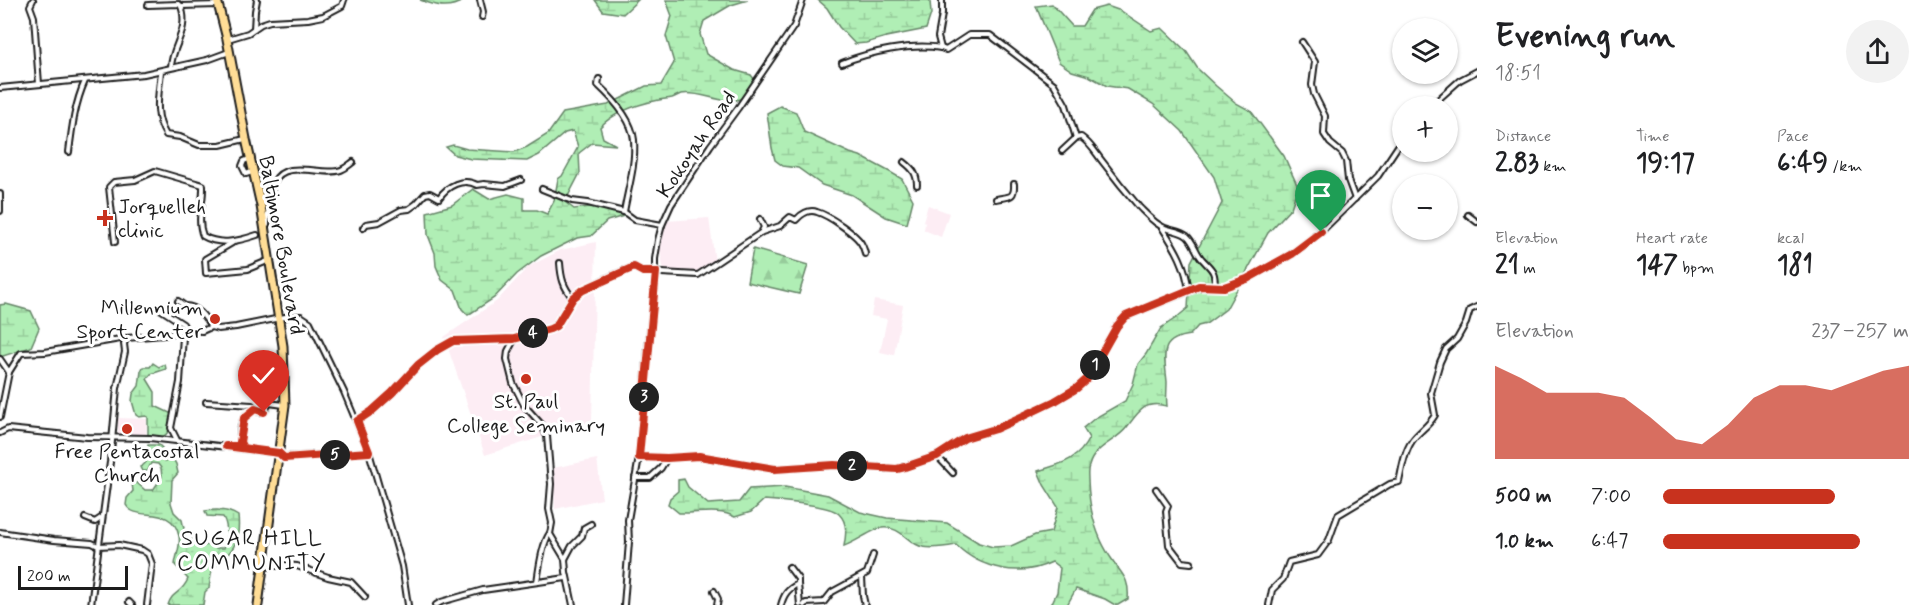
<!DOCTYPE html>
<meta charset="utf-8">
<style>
:root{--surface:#fff;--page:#f2f2f2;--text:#202124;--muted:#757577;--accent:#c8321e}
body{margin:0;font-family:Mynerve,sans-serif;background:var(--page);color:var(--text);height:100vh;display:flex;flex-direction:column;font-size:22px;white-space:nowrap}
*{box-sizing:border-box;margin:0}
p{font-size:20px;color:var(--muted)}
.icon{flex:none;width:33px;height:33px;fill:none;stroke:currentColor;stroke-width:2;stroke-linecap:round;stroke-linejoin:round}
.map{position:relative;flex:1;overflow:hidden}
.drawer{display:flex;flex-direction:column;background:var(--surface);width:450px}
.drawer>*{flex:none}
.controls{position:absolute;left:1392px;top:18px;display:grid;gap:12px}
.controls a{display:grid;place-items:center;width:66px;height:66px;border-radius:50%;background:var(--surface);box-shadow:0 2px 4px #0004;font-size:30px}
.scale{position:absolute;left:18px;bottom:15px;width:110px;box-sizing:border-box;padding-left:6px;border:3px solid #1c1c1c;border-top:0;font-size:16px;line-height:21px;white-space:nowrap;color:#1c1c1c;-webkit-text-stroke:4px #fff;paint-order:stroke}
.pin{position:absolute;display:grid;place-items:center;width:51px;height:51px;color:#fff;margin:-62px -26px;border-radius:50% 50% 50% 0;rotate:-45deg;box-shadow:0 0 6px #0007}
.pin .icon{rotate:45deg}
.km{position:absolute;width:30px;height:30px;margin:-15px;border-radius:50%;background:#222;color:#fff;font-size:16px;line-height:30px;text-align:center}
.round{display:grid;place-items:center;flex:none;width:63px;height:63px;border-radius:32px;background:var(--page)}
.head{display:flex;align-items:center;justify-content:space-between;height:102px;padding:0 18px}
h1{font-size:33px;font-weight:700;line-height:45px}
.metrics{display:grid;grid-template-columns:repeat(3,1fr);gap:9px;height:102px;padding:6px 18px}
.metrics div{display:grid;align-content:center}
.metrics b{font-size:26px;font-weight:700}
.metrics small{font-size:16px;font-weight:400}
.metrics p{font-size:16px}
.chart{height:168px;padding:12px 18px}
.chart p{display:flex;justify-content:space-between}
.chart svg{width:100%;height:108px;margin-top:6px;fill:var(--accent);opacity:.7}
ul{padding:0 18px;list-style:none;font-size:20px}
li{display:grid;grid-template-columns:96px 72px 1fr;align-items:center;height:45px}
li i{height:15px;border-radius:8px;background:var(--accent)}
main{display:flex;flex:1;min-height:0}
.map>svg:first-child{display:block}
</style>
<main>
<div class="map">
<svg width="1477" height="605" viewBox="0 0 1477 605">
<defs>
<pattern id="forest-firs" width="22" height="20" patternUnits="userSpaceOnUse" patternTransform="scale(1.5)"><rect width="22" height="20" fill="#b0eeb5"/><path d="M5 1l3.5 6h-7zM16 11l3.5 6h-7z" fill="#97cc9b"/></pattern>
<pattern id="wetland-marsh" width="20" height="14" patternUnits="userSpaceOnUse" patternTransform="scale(1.5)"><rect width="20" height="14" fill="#b0eeb5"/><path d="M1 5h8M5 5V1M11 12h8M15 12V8" fill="none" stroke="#97cc9b"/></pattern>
</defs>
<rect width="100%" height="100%" fill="#fff"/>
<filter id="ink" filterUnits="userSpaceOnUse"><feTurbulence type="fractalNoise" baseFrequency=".0167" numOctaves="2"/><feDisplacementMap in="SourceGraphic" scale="12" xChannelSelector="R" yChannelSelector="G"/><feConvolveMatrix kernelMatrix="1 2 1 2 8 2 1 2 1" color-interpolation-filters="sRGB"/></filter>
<g filter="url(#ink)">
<!-- built -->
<g fill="#fdedf4">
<path d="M 928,205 L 949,213 L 941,237 L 924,230 L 925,223 L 923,221 Z"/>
<path d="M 709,218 L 715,262 L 699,273 L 664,273 L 660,249 L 666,221 Z"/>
<path d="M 596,242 L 592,421 L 485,455 L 444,337 L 497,301 L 528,267 L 561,250 Z"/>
<path d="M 874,300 L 903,305 L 894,355 L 880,352 L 887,319 L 871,316 Z"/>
<path d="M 118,418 L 147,419 L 146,437 L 118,435 Z"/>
<path d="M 597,459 L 602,499 L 555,509 L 553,468 Z"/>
</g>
<!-- forest -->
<path fill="url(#forest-firs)" stroke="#668568" stroke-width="1.5" d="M 753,249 L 808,265 L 799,294 L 747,282 Z"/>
<!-- wetland -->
<g fill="url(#wetland-marsh)" stroke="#668568" stroke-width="1.5">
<path d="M 420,0 L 465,0 C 446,10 439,6 420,0 Z"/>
<path d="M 595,0 L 638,0 L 623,14 L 603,11 Z"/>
<path d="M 666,0 L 748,0 L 731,5 L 704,21 L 700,34 L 706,54 L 734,70 L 751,75 L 757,83 C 754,87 750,95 745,97 C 724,108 703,90 681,94 C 678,95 675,97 672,98 C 668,99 663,99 659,100 C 639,104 614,112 600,127 L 603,138 L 616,145 L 592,143 L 579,153 L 580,173 L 565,202 L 574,209 L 606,205 L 624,216 L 607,221 L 591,236 L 577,238 L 541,256 L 517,274 L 494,298 L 468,315 L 462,309 L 455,290 L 442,280 L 436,266 L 435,253 L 428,235 L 427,212 L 452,205 L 473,189 L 489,199 L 508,194 L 524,198 L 524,210 L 537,210 L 547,214 L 554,201 L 558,179 L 562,176 L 578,147 L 573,131 L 565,133 L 539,155 L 527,161 L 471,159 L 455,155 L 446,147 L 453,145 L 467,149 L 514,152 L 527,147 L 548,134 L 563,113 L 608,105 L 646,86 L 661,85 L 674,63 L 666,36 L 672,16 Z"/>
<path d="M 818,0 L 928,0 L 930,1 L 931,14 L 926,29 L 886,37 L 866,43 L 855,44 L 839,27 L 827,8 Z"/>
<path d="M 1052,4 L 1072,26 L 1082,26 L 1092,10 L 1107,6 L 1121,11 L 1151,31 L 1162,28 L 1186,51 L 1198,69 L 1216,86 L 1236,103 L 1251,111 L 1284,156 L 1298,187 L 1291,208 L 1268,233 L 1226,309 L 1206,324 L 1198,326 L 1190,335 C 1157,339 1165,358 1167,382 C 1167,390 1166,398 1167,406 C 1145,400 1139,411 1127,427 C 1116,442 1094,446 1089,466 C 1087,470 1088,475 1088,480 C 1089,507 1095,535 1111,558 C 1121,574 1130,578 1128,599 L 1118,605 L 1115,605 L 1105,599 L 1076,589 L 1067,605 L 1051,605 L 1057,592 L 1060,568 L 1052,562 C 1020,578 981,569 956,545 C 945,547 934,549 923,547 C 907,544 902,526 882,528 C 875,528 854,543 844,546 C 846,535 848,523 839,514 C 831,505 778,501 764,500 L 751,512 L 735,517 C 719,508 697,514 679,513 L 668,504 L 670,498 L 678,491 L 678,480 L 684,479 L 688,487 L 708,504 L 739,502 L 749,489 L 785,487 L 828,495 L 860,512 L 887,518 L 947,523 L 979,543 L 993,547 L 1011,546 L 1035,535 L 1051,532 L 1058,507 L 1044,485 L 1038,471 C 1060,464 1078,461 1089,438 L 1083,428 L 1095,418 L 1125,401 L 1133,384 L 1138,364 L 1146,354 L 1161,328 L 1176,318 L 1188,308 L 1191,262 L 1222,203 L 1214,177 L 1182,131 L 1153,104 L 1128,89 L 1107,86 L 1089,76 L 1072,71 L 1059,62 L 1036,6 Z"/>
<path d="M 780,106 L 796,112 L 804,132 L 850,153 L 860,156 L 890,172 L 902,179 L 913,200 L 907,224 L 886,217 L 852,195 L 822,185 L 798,168 L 783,166 L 775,160 L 772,148 L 767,113 Z"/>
<path d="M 6,304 L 31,311 L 39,328 L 31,347 L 0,357 L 0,305 Z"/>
<path d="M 153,363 L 159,367 L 165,364 L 166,369 L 151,374 L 147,379 L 155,392 L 155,406 L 172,414 C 174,424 169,435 160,438 L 150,437 L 148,434 L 148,417 L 146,416 L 139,417 L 136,415 L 132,401 L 133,394 L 139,386 L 141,371 L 143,367 L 150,367 Z"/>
<path d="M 148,445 L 159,445 L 162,448 L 161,452 L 165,461 L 173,459 L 176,464 L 178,473 L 172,480 L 171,503 L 174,512 L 182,520 L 185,533 L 199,546 L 211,545 L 216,548 L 224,548 C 228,538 228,526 223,517 L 207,516 L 205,511 C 216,509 228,509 238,516 C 241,544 232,552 212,569 L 209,588 L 205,592 L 203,605 L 168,605 C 173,590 181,595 188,579 L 175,565 C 176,555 181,546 179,536 C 172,503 136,523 126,505 L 127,498 L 133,491 L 132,483 L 137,483 L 145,490 L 153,490 L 162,477 L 161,468 L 158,464 L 151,463 L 148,471 L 142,471 L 140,467 C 150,462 148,455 148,445 Z"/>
</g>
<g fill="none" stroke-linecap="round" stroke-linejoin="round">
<!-- street casing -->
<g stroke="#1c1c1c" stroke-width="8">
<g id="street">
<path d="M 33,0 L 30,6 L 34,17 L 39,84"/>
<path d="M 480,0 L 483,12 L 482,17"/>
<path d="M 942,0 L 942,14 L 938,37 L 941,48 L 946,50 L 969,35 L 990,35 L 1054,84 L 1066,105 L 1076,138"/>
<path d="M 148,5 L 179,4 L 181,6 C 190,31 172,44 171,67"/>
<path d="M 181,6 L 218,5"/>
<path d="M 254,29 L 255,11 L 257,0"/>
<path d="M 228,39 L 248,33 L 261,24 L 270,21 L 308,19 L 323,16 L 342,6 L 344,0"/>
<path d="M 1302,42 L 1315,62 L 1312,85 L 1314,94 L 1325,116 L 1324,134 L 1330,143 L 1342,153 L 1346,161 L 1348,180 L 1355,199"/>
<path d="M 842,63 C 869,52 911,43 941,48"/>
<path d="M 161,71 C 159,94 153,114 166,135 L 180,137 L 199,145 L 220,145 L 245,139"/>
<path d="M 599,79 L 598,85 C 612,98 632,120 634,140 C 636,164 628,189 624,212"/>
<path d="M 0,88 L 144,74 L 207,60 L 229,52"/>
<path d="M 1431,106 L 1460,80 L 1477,71"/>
<path d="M 1062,151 L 1076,138 L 1081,137 C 1091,144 1095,152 1102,161 C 1114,177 1127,193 1140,208 C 1147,215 1156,225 1165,228 C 1173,231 1180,231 1187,236 C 1194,242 1196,253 1202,259 C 1212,270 1215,270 1215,286"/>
<path d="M 69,152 C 72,127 75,103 85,81"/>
<path d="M 249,159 L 244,161 L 242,166 L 246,174 L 252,172"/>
<path d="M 904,162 C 913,169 917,174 917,185"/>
<path d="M 542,189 L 572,201 L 588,203 L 624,212 L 635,220 L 662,225"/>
<path d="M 0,194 L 0,211"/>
<path d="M 996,199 C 1007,196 1015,200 1014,184"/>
<path d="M 1468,215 L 1477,222"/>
<path d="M 760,219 L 764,227 L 762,231"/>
<path d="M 267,225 C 268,212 269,194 274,182 C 285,158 323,177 341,170 C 346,168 349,165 353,162"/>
<path d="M 363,228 L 366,224 L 379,222 L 401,210 L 409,209 L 416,204 L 425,194 L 430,193 L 439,198 C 447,186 463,177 477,185 L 484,184 L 505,186 L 521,180"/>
<path d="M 1163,229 C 1176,249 1186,266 1189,291"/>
<path d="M 115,242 L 109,187 L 114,182 L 135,180 L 155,171 L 203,185 C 204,203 196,219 203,236 C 220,246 239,241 257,235"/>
<path d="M 232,243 L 205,259 L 206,273 L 248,269 L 270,260"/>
<path d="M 560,263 C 561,277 563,287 573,298"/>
<path d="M 178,301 L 185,306 C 198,306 205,317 211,327"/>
<path d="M 160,309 L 183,324 L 186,330 L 183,336 L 180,382 L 171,428 L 177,440"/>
<path d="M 514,340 L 508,351 L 507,359 L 513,383 L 524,405 L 542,425 L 547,436 L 551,484 L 549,509 L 552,523 L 550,534 L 565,559 L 566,572 L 573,605"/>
<path d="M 0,359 L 9,372 L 21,353 L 45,352 L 126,338 L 164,335 L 186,330 L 202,331 L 211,327 L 218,329 L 236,327 L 290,316 L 301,316 L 310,322 L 344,392 L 369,452 L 402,566 L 408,605"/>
<path d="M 206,402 L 252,405 L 256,411 L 262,412 L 265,411 L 269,403 L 284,405"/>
<path d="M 0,417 L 9,372"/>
<path d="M 357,421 L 372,411 L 392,393 L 418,365 L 437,350 L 453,341 L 514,339 L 550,329 C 562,323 564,308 573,298 C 582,288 620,272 634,267 L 643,272 L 698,275 L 762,232 L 780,226 L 790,217 L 796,220 C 801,214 809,209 817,212 C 828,215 858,235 862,245 C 863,246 865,253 865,254"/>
<path d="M 0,433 L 8,429 L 87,437 L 150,438 L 279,453 L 284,457 L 369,452"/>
<path d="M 239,446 L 242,446 C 238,438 240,422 246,415 C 249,413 252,411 255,409"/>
<path d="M 937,456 L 953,473"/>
<path d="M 639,457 L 667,458 L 699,456 L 775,469 L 834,465 L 897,469 L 937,456 L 965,438 L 995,429 L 1019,418 L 1055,401 L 1077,388 L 1087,379 L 1117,325 L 1126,316 L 1199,287 L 1224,287 L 1247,279 L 1292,254 L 1324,229 L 1378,176 L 1402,140"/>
<path d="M 635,478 L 650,478 L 661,468 L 667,458"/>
<path d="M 1156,489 L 1168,506 L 1166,511 L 1169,545 L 1182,562 L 1191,563"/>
<path d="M 85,518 L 95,522 L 101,518"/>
<path d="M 0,532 L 54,540 L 92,543 L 98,546 L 119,545 L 142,550 L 148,554 L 152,564 L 147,605"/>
<path d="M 565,559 L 572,546 L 582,536 L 584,528 L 591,524"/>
<path d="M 264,567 L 285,565 L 297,566 L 328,577 L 351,582 L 365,597"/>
<path d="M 862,577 L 863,596 L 865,605"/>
<path d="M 537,582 C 539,569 542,543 550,533"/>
<path d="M 798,584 L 800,605"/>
<path d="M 714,591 L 718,599 L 717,605"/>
<path d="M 129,602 L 132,605"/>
<path d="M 91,605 L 110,462 L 117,388 L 125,352 L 124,344 L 126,339"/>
<path d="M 436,605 L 441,602 L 483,590 L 566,578"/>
<path d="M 624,605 L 629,542 L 628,520 L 639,457 L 648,348 L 655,285 L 655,259 L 658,240 L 662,225 L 671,205 L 710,146 L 738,108 L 794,26 L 803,0"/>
<path d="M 781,605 C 784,594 788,589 798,584 L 798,579 L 789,567"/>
<path d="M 804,605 L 806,603 L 824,602 L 832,592 L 867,573 L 873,555"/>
<path d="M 1269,605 L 1272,590 L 1283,579 L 1289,562 L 1318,555 L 1329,540 L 1338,515 L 1390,484 L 1399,482 C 1402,469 1404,452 1412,441 C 1419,431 1429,426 1435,415 L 1431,393 L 1440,362 L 1446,349 L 1457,339 L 1466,323 L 1470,310 L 1477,307"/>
</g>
</g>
<!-- highway casing -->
<g stroke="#1c1c1c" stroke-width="11">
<path id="highway" d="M 217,0 L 227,39 L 246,139 L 261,206 L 283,346 L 285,405 L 258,605"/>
</g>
<!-- street -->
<use href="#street" stroke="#fff" stroke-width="4"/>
<!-- highway -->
<use href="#highway" stroke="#ffdd96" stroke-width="7"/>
</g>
</g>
<g fill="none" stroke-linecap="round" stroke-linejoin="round" filter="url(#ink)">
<!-- route casing -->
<g stroke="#fff" stroke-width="12">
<path id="route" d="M 264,412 L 255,409 L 244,418 L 240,442 L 242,446 L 226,446 L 279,453 L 284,458 L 369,452 L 357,421 L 372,411 L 392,393 L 418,365 L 437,350 L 453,341 L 514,339 L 550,329 L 556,326 L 573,298 L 583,290 L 634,267 L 643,272 L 656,272 L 639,457 L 667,458 L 699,456 L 775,469 L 834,465 L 897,469 L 905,467 L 937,456 L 965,438 L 995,429 L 1019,418 L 1055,401 L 1077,388 L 1087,379 L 1117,326 L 1126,316 L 1199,286 L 1224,287 L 1247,279 L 1292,254 L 1321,232"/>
</g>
<!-- route -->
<use href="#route" stroke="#c8321e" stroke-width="8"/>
</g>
<!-- markers -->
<g fill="#c8321e" stroke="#fff" stroke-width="2">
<path d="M102 209h6v6h6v6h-6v6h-6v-6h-6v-6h6z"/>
<circle cx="215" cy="319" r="6"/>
<circle cx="526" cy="379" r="6"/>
<circle cx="127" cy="429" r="6"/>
</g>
<g text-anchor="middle" stroke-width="6" stroke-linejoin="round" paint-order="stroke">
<!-- street labels -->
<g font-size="21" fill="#1c1c1c" stroke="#fff">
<text transform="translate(696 144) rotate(-56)" y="7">Kokoyah Road</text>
<text transform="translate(282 245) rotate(80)" y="7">Baltimore Boulevard</text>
</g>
<!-- poi labels -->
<g font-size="21" fill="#1c1c1c" stroke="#fff">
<text x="118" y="213" text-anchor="start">Jorquelleh<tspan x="118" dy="24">clinic</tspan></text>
<text x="203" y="314" text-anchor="end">Millennium<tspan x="203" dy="24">Sport Center</tspan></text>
<text x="526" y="408">St. Paul<tspan x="526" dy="24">College Seminary</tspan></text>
<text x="127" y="458">Free Pentacostal<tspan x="127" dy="24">Church</tspan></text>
</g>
<!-- neighbourhood labels -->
<g font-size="22" letter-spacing="1.5" fill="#1c1c1c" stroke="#fff">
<text x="252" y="545">SUGAR HILL<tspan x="252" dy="25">COMMUNITY</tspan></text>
</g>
</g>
</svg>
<div class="controls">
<a><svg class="icon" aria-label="layers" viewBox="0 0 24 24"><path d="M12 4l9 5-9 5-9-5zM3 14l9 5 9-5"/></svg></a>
<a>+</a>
<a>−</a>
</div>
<div class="scale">200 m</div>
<div class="pin" style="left:1321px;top:232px;background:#1e9e55"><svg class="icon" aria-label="arrive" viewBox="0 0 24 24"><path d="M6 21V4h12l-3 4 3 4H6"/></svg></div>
<div class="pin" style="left:264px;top:412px;background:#d93025"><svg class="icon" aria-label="check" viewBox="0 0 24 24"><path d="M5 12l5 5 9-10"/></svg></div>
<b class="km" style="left:1095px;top:365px">1</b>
<b class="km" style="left:852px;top:466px">2</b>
<b class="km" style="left:644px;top:397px">3</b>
<b class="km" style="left:533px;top:333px">4</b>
<b class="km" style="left:335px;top:455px">5</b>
</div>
<section class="drawer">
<div class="head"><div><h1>Evening run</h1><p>18:51</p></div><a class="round"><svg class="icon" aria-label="share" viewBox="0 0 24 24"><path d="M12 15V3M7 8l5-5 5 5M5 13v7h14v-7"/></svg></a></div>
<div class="metrics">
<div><p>Distance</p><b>2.83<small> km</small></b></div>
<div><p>Time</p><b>19:17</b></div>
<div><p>Pace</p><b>6:49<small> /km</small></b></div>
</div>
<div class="metrics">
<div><p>Elevation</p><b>21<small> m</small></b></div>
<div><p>Heart rate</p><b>147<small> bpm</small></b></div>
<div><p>kcal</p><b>181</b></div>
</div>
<div class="chart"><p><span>Elevation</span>237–257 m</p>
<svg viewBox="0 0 160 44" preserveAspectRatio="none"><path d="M0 44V6L10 11L20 17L30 17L40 17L50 19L60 27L70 36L80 38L90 30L100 19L110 14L120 14L130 16L140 12L150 8L160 6V44z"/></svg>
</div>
<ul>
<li><b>500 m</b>7:00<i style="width:70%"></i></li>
<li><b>1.0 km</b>6:47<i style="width:80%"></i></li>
</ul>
</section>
</main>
